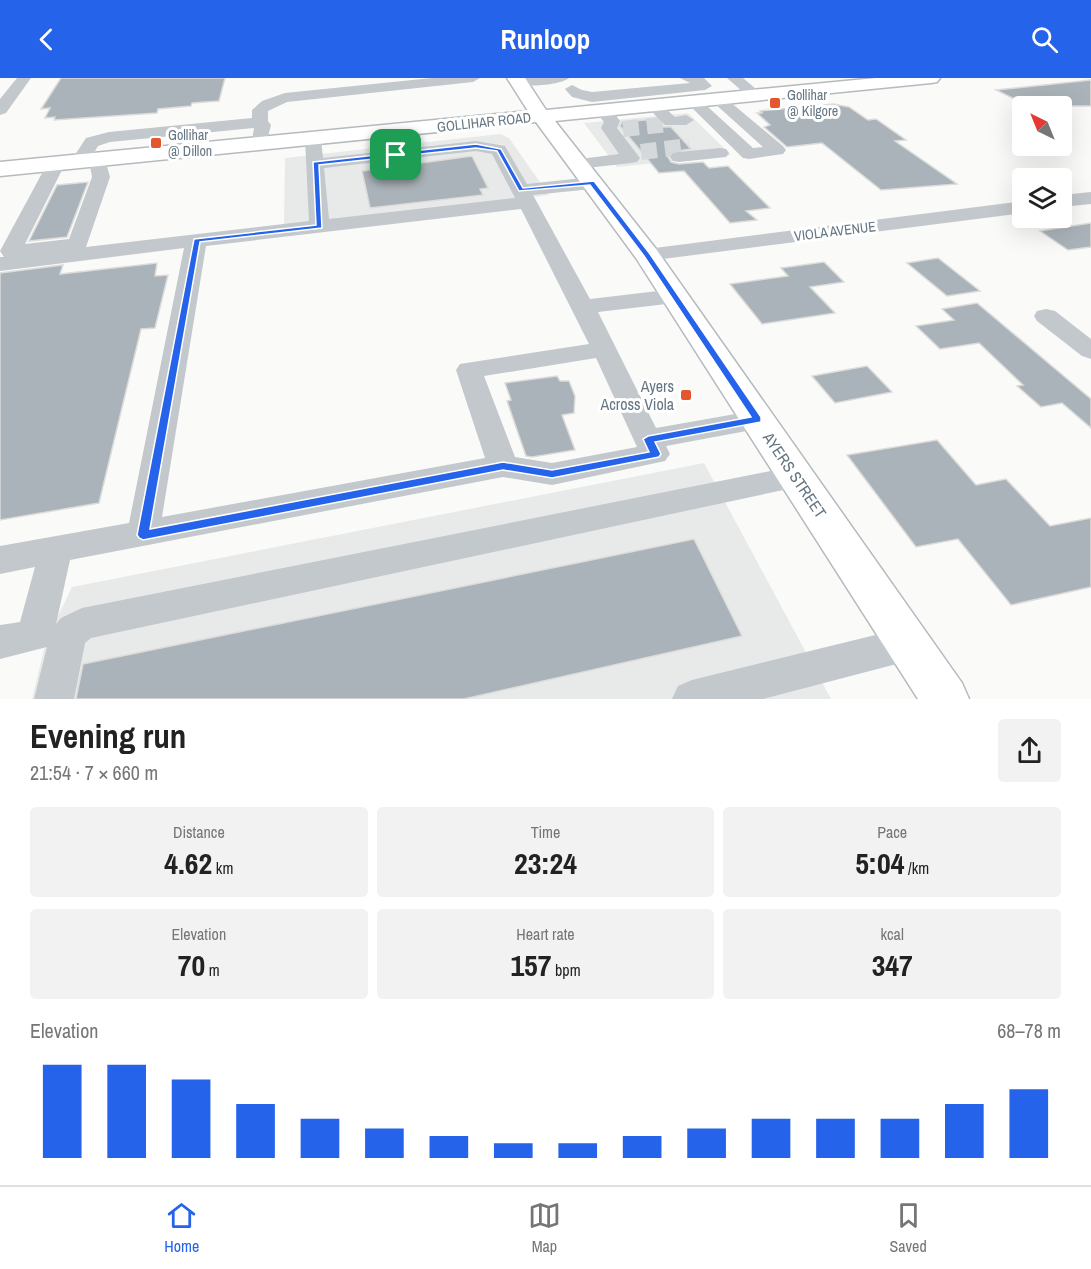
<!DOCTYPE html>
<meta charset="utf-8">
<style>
:root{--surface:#fff;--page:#f2f2f2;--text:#222;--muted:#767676;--line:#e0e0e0;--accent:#2563eb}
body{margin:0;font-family:"Archivo Narrow",sans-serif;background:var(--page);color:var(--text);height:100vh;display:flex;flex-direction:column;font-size:22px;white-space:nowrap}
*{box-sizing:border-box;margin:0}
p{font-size:20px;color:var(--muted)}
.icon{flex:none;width:33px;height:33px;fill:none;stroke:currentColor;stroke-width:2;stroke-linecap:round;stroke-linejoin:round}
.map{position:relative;height:621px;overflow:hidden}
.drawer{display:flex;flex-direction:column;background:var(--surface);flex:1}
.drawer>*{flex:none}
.needle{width:39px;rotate:317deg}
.tools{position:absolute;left:1012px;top:18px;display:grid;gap:12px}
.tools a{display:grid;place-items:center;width:60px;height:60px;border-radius:6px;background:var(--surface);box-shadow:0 6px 24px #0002;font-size:30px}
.pin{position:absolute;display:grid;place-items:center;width:51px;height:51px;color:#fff;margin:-26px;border-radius:12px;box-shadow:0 3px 9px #0006}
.round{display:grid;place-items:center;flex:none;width:63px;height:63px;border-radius:6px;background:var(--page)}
.headline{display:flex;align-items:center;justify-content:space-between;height:102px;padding:0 30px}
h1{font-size:33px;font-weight:700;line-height:45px}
.figures{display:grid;grid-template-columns:repeat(3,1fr);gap:9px;height:102px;padding:6px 30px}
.figures div{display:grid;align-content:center;border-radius:6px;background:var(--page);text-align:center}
.figures b{font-size:30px;font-weight:700}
.figures small{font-size:16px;font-weight:400}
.figures p{font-size:16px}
.chart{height:168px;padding:12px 30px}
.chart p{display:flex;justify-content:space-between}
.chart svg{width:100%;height:108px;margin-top:6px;stroke:var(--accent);stroke-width:6}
header{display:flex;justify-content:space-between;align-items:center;height:78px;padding:0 30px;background:var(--accent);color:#fff;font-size:27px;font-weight:700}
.dock{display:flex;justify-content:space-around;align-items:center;height:84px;border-top:2px solid var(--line);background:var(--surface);font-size:16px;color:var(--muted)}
.dock a{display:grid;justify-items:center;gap:3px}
.dock .active{color:var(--accent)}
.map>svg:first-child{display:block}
</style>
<header><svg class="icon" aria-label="back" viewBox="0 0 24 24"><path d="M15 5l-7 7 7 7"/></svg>Runloop<svg class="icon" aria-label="search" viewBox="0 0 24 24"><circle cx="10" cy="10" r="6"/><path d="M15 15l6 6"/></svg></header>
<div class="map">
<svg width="1091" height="621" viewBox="0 0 1091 621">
<rect width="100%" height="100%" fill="#fafaf8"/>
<!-- built -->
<g fill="#e8e9e9">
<path d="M 688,35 L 731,77 L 617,89 L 584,45 Z"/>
<path d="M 500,56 L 509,60 L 549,117 L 284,148 L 285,80 Z"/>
<path d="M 704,385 L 831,621 L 32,621 L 46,563 L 72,509 Z"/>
</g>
<!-- building -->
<g fill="#aab3b9" stroke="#dcdcda" stroke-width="1.5">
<path d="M 61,0 L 225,0 L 219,23 L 192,25 L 191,28 L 158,31 L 157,35 L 54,42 L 55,39 L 45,40 L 50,30 L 41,31 Z"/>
<path d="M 1091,2 L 1091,28 L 1029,28 L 996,12 Z"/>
<path d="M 833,26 L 849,29 L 868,42 L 876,41 L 906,62 L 895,63 L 957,106 L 881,112 L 822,65 L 787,69 L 764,49 L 770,47 L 757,35 L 762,35 L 760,33 Z"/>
<path d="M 656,41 L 663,49 L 671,49 L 691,71 L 671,74 L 668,79 L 671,84 L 679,86 L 703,84 L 709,90 L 728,88 L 770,130 L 746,133 L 757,142 L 730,145 L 684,93 L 659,95 L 620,48 L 622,44 Z"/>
<path d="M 472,78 L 488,110 L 480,111 L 483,117 L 370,130 L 362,93 Z"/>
<path d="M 88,104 L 67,159 L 29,163 L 57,107 Z"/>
<path d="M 1091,145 L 1091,169 L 1068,172 L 1040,153 Z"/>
<path d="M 938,180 L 980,213 L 947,218 L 907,185 Z"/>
<path d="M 824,184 L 844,204 L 810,209 L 835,235 L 762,246 L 730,206 L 788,198 L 781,190 Z"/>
<path d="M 157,185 L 155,198 L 168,197 L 155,250 L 141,251 L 99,425 L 0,442 L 0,195 L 63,187 L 60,196 Z"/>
<path d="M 977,225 L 1091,321 L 1091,350 L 1062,325 L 1041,329 L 1017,308 L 1023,307 L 979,265 L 940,271 L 916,248 L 954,242 L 942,231 Z"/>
<path d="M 867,288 L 892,314 L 835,325 L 812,298 Z"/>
<path d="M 557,298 L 560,303 L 569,303 L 575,318 L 574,335 L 562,337 L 575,372 L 532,379 L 526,378 L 507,323 L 511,322 L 505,305 Z"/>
<path d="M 937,362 L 976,407 L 1006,401 L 1050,448 L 1091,440 L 1091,509 L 1011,527 L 958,461 L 916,469 L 847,377 Z"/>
<path d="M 694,461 L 742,558 L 464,621 L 76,621 L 83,586 Z"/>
</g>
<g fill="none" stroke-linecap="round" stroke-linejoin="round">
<!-- minor-tunnel -->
<g stroke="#d5d9db" stroke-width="16" stroke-dasharray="16 8" stroke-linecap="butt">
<path d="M 623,51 L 668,46"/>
<path d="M 641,74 L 689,68"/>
</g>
<!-- major casing -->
<g stroke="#b5babe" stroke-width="3">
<path id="major" d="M 507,0 L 525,0 L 546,32 L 876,0 L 940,0 L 937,4 L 931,5 L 555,43 L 656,171 L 962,605 L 969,621 L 918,621 L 636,180 L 536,44 L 0,98 L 0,84 L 528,33 Z"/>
</g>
<!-- minor -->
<g fill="#c3c8cc" fill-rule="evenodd">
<path d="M 17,0 L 31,0 L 6,35 L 0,37 L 0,21 Z"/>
<path d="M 432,0 L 480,0 L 473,4 L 287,24 L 268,33 L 268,43 L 271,47 L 266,66 L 254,66 L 252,62 L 254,50 L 110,64 L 98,68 L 92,78 L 104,78 L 110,99 L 86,169 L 309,143 L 305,61 L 313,56 L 321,61 L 323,80 L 476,63 L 505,68 L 527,106 L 592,99 L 599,101 L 601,105 L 599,109 L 592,111 L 533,117 L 590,221 L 675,211 L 683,213 L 687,218 L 683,223 L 675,225 L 598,234 L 656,350 L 758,332 L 768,335 L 772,342 L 768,349 L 666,368 L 670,376 L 665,383 L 552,407 L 503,399 L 70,482 L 56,546 L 61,540 L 82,530 L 796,388 L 807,391 L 811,399 L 807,407 L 91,560 L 85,565 L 74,621 L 34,621 L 47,569 L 0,581 L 0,547 L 20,544 L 35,489 L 0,496 L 0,468 L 129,445 L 184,170 L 0,193 L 0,179 L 4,179 L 0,173 L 47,86 L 50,82 L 62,82 L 65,86 L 25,166 L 69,161 L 92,99 L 89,82 L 86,87 L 74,87 L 71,83 L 86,60 L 109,54 L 252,40 L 252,32 L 262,23 L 285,15 ZM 476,73 L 492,76 L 515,120 L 329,141 L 324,90 ZM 521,131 L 589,266 L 460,286 L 456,292 L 485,380 L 162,439 L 206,168 ZM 596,280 L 637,369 L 552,385 L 515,379 L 484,298 Z"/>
<path d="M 569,0 C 562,7 518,11 511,4 L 516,0 Z"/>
<path d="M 680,0 L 704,0 L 712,8 L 705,12 L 592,24 L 572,19 L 565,11 L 572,7 L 582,12 L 592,14 L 690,5 Z"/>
<path d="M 727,0 L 743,0 L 763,17 L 755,22 L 750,20 Z"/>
<path d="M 718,16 L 723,18 L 783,68 L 786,72 L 783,76 L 749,81 L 743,80 L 685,23 L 693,18 L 698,20 L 753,70 L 763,69 L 713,24 L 710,21 Z"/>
<path d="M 653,22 L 658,24 L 675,39 L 686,37 L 694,42 L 686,47 L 665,47 L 645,27 Z"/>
<path d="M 602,27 C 610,29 615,36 620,43 L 617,50 L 640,80 L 637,84 L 631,85 L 578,91 L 572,90 L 569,86 L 572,82 L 619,76 L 601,50 L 604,44 L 594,32 Z"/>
<path d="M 720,70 L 726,71 L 729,75 L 726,79 L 679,84 L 673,83 L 670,79 L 673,75 L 679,74 Z"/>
<path d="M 1091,114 L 1091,126 L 1062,129 L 1062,117 Z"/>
<path d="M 1023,123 L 1023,135 L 647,183 L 639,182 L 636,177 L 639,172 L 647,171 Z"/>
<path d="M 1046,231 L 1055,233 L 1091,261 L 1091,281 L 1082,278 L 1037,243 L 1034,238 L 1037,233 Z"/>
<path d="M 908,549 L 921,554 L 927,566 L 921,578 L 908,583 L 763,621 L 672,621 L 678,608 L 692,602 Z"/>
</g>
<!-- major -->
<use href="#major" fill="#fff" fill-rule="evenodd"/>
</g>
<!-- route -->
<path fill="#2563eb" stroke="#fff" stroke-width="1.5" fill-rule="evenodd" d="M 476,66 L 501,71 L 523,110 L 594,103 L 650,176 L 761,339 L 761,344 L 655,364 L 661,376 L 659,379 L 552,400 L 503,392 L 143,462 L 139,460 L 137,457 L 194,161 L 316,147 L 313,84 ZM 476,70 L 497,73 L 519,113 L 590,107 L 644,178 L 751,339 L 648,358 L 643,361 L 649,374 L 552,392 L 503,384 L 150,451 L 200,164 L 322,150 L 319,87 Z"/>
<!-- markers -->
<g fill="#e4572e" stroke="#fff" stroke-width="2">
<rect x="769" y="19" width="12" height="12" rx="3"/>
<rect x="150" y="59" width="12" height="12" rx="3"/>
<rect x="680" y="311" width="12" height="12" rx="3"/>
</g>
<g text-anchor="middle" stroke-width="6" stroke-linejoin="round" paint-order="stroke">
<!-- far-poi labels -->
<g font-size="14" fill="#657683" stroke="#fff" text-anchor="start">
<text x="787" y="22">Gollihar<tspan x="787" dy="16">@ Kilgore</tspan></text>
<text x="168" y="62">Gollihar<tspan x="168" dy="16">@ Dillon</tspan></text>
</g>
<!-- far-street labels -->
<g font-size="14" fill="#657683" stroke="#fff">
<text transform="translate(484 44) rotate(-6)" y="5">GOLLIHAR ROAD</text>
<text transform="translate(835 153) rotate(-7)" y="5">VIOLA AVENUE</text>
</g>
<!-- poi labels -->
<g font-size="16" fill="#657683" stroke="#fff" text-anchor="end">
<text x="674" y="314">Ayers<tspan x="674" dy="18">Across Viola</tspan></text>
</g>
<!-- street labels -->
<g font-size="16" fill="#657683" stroke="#fff">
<text transform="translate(795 397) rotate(56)" y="6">AYERS STREET</text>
</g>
</g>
</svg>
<div class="tools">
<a><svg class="needle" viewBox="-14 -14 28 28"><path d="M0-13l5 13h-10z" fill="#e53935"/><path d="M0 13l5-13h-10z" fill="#767676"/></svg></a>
<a><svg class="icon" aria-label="layers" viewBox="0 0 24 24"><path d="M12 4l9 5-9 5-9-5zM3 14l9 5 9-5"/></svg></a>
</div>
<div class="pin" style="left:396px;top:77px;background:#1e9e55"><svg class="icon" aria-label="arrive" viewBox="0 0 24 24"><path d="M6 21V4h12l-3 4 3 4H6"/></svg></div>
</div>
<section class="drawer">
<div class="headline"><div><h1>Evening run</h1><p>21:54 · 7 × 660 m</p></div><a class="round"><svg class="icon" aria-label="share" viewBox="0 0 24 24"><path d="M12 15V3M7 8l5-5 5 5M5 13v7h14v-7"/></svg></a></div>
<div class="figures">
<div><p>Distance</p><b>4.62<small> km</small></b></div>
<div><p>Time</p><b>23:24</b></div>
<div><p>Pace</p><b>5:04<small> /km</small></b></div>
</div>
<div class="figures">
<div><p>Elevation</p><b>70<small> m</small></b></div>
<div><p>Heart rate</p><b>157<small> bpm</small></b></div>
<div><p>kcal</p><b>347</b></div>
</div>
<div class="chart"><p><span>Elevation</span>68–78 m</p>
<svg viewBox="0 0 160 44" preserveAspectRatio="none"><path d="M5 44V6M15 44V6M25 44V12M35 44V22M45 44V28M55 44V32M65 44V35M75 44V38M85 44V38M95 44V35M105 44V32M115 44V28M125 44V28M135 44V28M145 44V22M155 44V16"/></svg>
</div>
</section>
<nav class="dock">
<a class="active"><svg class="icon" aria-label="home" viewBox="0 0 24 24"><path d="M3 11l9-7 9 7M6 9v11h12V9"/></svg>Home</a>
<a><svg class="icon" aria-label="map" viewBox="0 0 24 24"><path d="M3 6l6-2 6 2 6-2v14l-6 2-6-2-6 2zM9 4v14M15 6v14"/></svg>Map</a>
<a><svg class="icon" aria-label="saved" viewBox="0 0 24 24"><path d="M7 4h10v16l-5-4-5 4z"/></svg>Saved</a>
</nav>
